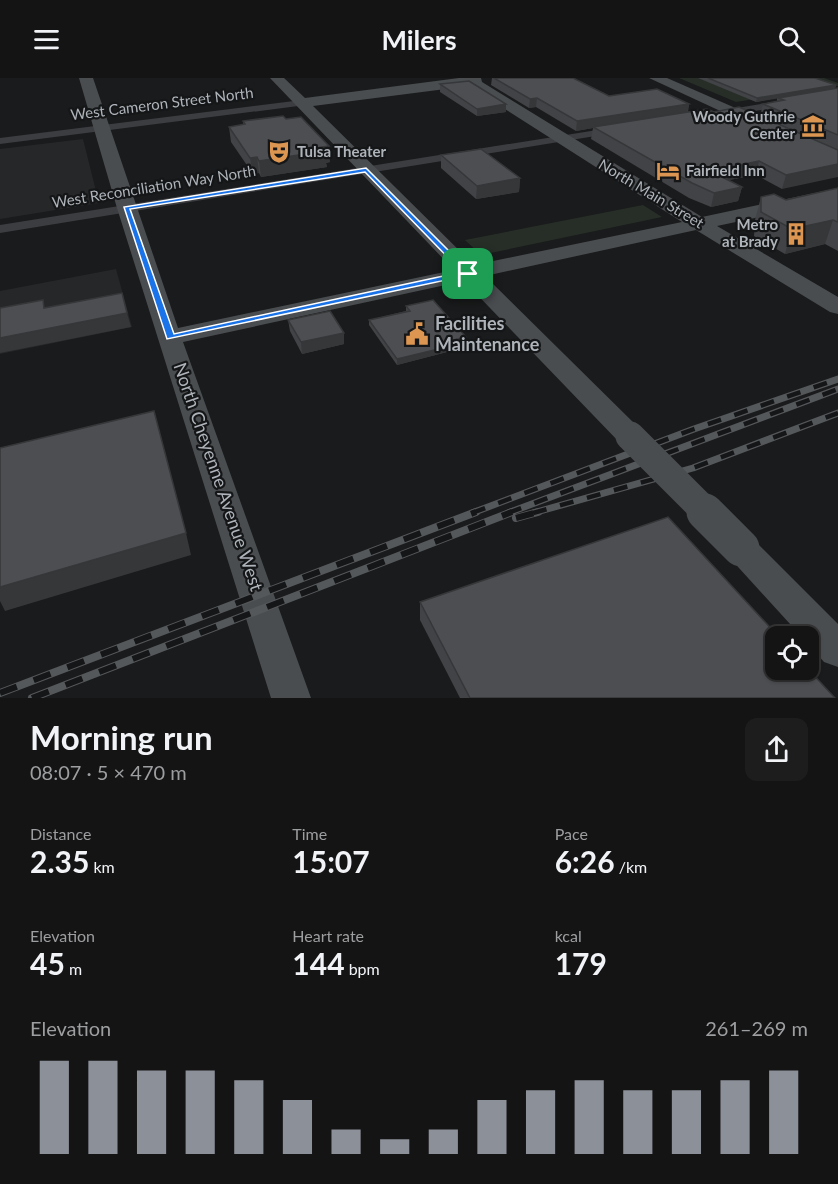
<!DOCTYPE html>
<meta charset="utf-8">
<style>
:root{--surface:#141415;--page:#1d1d1e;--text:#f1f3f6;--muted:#9d9ea0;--line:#333334;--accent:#8c9099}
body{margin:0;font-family:Lato,sans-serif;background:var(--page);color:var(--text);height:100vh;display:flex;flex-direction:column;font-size:22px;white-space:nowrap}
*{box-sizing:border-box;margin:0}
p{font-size:20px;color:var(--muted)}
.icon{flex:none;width:33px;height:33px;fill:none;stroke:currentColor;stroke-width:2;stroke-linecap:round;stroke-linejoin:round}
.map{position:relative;height:620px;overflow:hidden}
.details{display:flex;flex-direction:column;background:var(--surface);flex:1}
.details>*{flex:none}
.buttons{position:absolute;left:765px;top:548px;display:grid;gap:12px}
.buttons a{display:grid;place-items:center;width:54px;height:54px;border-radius:12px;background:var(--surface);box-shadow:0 2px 4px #0004,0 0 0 2px var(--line);font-size:30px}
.pin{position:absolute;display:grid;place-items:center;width:51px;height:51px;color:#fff;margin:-26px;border-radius:12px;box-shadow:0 3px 9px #0006}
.round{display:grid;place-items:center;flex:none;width:63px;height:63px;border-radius:12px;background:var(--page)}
.head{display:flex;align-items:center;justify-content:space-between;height:102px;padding:0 30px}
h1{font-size:33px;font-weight:700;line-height:45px}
.metrics{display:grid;grid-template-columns:repeat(3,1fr);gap:9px;height:102px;padding:6px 30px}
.metrics div{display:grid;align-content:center}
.metrics b{font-size:30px;font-weight:700}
.metrics small{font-size:16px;font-weight:400}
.metrics p{font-size:16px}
.chart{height:168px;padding:12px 30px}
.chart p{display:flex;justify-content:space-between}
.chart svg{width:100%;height:108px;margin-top:6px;stroke:var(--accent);stroke-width:6}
header{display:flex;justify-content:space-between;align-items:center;height:78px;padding:0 30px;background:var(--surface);font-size:27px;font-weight:700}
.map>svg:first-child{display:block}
</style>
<header><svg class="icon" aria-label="menu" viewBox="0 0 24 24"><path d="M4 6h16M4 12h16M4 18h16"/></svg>Milers<svg class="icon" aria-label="search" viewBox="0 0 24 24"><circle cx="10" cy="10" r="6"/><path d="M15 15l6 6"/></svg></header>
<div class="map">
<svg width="838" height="620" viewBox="0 0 838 620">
<rect width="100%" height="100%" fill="#1a1b1c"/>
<!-- built -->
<g fill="#262729">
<path d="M 83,61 L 99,125 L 0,141 L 0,71 Z"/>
<path d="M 116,191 L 132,249 L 0,276 L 0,213 Z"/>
</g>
<!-- green -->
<g fill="#272e27">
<path d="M 679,0 L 824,0 L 838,5 L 838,8 L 736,24 Z"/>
<path d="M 643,127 L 662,139 L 481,177 L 465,162 Z"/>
</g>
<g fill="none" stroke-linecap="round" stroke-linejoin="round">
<!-- street -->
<g fill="#3c3d41" fill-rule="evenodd">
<path d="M 838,13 L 838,19 L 719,39 L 714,36 L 719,33 Z"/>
<path d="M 302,22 L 306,23 L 306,27 L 0,66 L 0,60 Z"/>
<path d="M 616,49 L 622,52 L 620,54 L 0,155 L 0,147 Z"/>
</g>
<!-- secondary -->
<g fill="#4a4d50" fill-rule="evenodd">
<path d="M 79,0 L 93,0 L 178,250 L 454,192 L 270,0 L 284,0 L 305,20 L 459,0 L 481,0 L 482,4 L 702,139 L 838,110 L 838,122 L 717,148 L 838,219 L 838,236 L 830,234 L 696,152 L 485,198 L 640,351 L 645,358 L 640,365 L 630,367 L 620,365 L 464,203 L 183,264 L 311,620 L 271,620 L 117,130 ZM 469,8 L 682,144 L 474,187 L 313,28 Z"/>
<path d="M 649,0 L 667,0 L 765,43 L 768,46 L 760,51 L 755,49 Z"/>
<path d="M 741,457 L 753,461 L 838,546 L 838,589 L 824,584 L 808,566 L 808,558 L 801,558 L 729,479 L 724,470 L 729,461 Z"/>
</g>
<!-- rail-far1 casing -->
<g stroke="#55585b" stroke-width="7">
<g id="rail-far1">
<path d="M 472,435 L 694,351 L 838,301"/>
<path d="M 508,435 L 838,311"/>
<path d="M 533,435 L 693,390 L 838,335"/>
</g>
</g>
<!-- rail casing -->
<g stroke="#55585b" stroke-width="8">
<g id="rail">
<path d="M 516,440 L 538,434"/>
<path d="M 0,615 L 476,434"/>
<path d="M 32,620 L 512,434"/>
</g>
</g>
<!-- rail-far1 -->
<use href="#rail-far1" stroke="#151617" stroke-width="4.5" stroke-dasharray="14" stroke-linecap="butt"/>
<!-- rail -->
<use href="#rail" stroke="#151617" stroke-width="6" stroke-dasharray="18" stroke-linecap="butt"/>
<!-- secondary-bridge-far1 -->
<path stroke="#4a4d50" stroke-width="29" d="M 630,358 L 707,435"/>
<!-- secondary-bridge -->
<path stroke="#4a4d50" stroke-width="37" d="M 705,434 L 741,470"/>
</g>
<!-- wall -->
<g fill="#414346">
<path d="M 492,0 L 573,0 L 609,18 L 689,26 L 688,34 L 714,34 L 838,72 L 782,111 L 756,97 L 729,102 L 742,109 L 738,123 L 711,129 L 689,120 L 591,61 L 593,50 L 576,53 L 536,29 L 529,30 L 491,7 Z"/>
<path d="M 698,0 L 815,0 L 836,7 L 835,11 L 838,10 L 838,72 L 760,38 L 763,26 L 777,23 L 777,20 L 756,24 Z"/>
<path d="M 440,6 L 506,34 L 477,38 L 440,14 Z"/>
<path d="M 243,43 L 330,84 L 326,85 L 327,89 L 261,99 L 259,95 L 253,96 L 231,64 L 229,49 L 243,47 Z"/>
<path d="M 441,77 L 520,100 L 519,114 L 476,121 L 441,90 Z"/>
<path d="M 838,110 L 838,173 L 825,166 L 785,176 L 754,158 L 755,142 L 761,119 L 786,122 Z"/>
<path d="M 406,228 L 466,259 L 466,265 L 447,270 L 447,274 L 397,287 L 369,247 L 369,242 L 406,233 Z"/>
<path d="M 288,242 L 344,266 L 302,276 L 290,253 Z"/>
<path d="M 420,524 L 835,620 L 460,620 L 420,542 Z"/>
</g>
<!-- shaded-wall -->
<g fill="#353739">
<path d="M 836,7 L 835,11 L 756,24 L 757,20 Z"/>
<path d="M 537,20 L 536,29 L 529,30 L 530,21 Z"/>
<path d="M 506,26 L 506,34 L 477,38 L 477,31 Z"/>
<path d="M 689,26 L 687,35 L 593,49 L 593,50 L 576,53 L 577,43 Z"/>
<path d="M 329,68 L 330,84 L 326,85 L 327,89 L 261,99 L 259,83 Z"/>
<path d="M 257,79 L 259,95 L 253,96 L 250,80 Z"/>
<path d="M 759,83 L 756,97 L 707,106 L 710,93 Z"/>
<path d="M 838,86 L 838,99 L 782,111 L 786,97 Z"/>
<path d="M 520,100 L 519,114 L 476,121 L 477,108 Z"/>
<path d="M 742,109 L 738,123 L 711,129 L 714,115 Z"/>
<path d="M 833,142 L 825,166 L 785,176 L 792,151 Z"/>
<path d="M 127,235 L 131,249 L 0,275 L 0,260 Z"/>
<path d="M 344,255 L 344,266 L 302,276 L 301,264 Z"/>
<path d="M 466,259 L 466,265 L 447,270 L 447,274 L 397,287 L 397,281 L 444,265 Z"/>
<path d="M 186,455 L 191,477 L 5,533 L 0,523 L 0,509 Z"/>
</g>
<!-- building -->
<g fill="#4c4e51" stroke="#353739" stroke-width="1.5">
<path d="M 494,0 L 573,0 L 609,18 L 657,11 L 689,26 L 577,43 L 537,20 L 530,21 Z"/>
<path d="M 708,0 L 815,0 L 836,7 L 757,20 Z"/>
<path d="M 469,3 L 506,26 L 477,31 L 440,6 Z"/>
<path d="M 838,10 L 838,57 L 763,26 L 784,22 L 778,20 Z"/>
<path d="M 739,29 L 838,72 L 838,86 L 786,97 L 759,83 L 710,93 L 742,109 L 714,115 L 692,105 L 593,49 L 707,31 L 714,34 Z"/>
<path d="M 283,38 L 286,41 L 301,39 L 329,68 L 322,69 L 325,73 L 259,83 L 257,79 L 250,80 L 229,49 L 245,46 L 243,43 Z"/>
<path d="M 481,71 L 520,100 L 477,108 L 441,77 Z"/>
<path d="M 838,110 L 838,144 L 833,142 L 792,151 L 761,134 L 761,119 L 774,116 L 786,122 Z"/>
<path d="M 122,215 L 127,235 L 0,260 L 0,230 L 43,222 L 44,230 Z"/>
<path d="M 433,222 L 466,259 L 444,265 L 447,269 L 397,281 L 369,242 L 410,233 L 406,228 Z"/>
<path d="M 330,233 L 344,255 L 301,264 L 288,242 Z"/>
<path d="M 154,333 L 186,455 L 0,509 L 0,370 Z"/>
<path d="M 668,439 L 778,558 L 776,558 L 776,591 L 808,591 L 835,620 L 470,620 L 420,524 Z"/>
</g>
<!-- route -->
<path fill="#1a73e8" stroke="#fff" stroke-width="1.5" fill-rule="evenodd" d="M 366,90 L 470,194 L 470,197 L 167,261 L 124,129 ZM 365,94 L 462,194 L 174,256 L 130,131 Z"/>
<!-- icons -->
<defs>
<g id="museum-bare" transform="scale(1.8)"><path d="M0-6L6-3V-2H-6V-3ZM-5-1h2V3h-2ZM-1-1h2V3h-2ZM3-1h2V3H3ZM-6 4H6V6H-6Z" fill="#dc9652" stroke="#151617" stroke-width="2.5" paint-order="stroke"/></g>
<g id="theatre-bare" transform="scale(1.8)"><path d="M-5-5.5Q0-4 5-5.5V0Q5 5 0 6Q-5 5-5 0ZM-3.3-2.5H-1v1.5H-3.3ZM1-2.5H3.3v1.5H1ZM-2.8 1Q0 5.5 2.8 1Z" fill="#dc9652" stroke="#151617" stroke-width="2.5" paint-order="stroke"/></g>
<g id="hotel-bare" transform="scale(1.8)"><path d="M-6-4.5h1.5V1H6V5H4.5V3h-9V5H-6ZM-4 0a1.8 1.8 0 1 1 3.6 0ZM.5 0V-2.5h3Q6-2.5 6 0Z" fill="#dc9652" stroke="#151617" stroke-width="2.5" paint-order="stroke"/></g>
<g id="building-bare" transform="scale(1.8)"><path d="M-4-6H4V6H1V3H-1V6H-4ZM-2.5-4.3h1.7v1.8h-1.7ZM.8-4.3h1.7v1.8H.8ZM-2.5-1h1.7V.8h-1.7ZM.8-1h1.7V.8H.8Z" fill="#dc9652" stroke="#151617" stroke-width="2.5" paint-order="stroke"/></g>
<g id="civic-bare" transform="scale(1.8)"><path d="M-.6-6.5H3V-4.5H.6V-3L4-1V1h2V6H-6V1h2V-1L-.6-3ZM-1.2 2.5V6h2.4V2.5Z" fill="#dc9652" stroke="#151617" stroke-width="2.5" paint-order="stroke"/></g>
</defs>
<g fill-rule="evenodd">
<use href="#museum-bare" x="813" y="48"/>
<use href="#theatre-bare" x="279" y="74"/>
<use href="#hotel-bare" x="668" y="93"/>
<use href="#building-bare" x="796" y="156"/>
<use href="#civic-bare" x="417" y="256"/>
</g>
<g text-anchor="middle" stroke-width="4.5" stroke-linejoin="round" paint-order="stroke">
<!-- far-street labels -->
<g font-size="15" fill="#aeb4ba" stroke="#151617">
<text transform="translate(162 26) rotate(-7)" y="5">West Cameron Street North</text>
<text transform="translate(154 109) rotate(-9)" y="5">West Reconciliation Way North</text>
<text transform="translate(651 116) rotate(31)" y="5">North Main Street</text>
</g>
<!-- far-poi labels -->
<g font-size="15" font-weight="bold" fill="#aeb4ba" stroke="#151617" text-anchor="end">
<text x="795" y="44">Woody Guthrie<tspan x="795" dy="17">Center</tspan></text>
<text x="297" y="79" text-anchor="start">Tulsa Theater</text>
<text x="686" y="98" text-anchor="start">Fairfield Inn</text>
<text x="778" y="152">Metro<tspan x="778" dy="17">at Brady</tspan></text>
</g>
<!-- poi labels -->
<g font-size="18" font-weight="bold" fill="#aeb4ba" stroke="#151617" text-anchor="start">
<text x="435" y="252">Facilities<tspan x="435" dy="21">Maintenance</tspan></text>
</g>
<!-- street labels -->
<g font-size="18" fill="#aeb4ba" stroke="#151617">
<text transform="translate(218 399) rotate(71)" y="6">North Cheyenne Avenue West</text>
</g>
</g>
</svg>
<div class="buttons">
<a><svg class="icon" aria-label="locate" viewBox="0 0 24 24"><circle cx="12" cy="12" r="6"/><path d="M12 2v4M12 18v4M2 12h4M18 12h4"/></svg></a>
</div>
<div class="pin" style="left:468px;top:196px;background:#1e9e55"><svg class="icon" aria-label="arrive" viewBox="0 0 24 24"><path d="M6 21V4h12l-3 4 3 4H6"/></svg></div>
</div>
<section class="details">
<div class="head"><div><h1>Morning run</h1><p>08:07 · 5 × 470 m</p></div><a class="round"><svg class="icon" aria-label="share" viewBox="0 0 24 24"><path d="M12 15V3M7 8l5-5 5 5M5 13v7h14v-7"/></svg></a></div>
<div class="metrics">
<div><p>Distance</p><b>2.35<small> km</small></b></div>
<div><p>Time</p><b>15:07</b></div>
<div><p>Pace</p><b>6:26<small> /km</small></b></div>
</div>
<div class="metrics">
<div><p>Elevation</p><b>45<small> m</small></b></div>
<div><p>Heart rate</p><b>144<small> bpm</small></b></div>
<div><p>kcal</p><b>179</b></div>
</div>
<div class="chart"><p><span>Elevation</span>261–269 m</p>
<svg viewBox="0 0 160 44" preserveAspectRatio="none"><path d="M5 44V6M15 44V6M25 44V10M35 44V10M45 44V14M55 44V22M65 44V34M75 44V38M85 44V34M95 44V22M105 44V18M115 44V14M125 44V18M135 44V18M145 44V14M155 44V10"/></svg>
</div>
</section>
